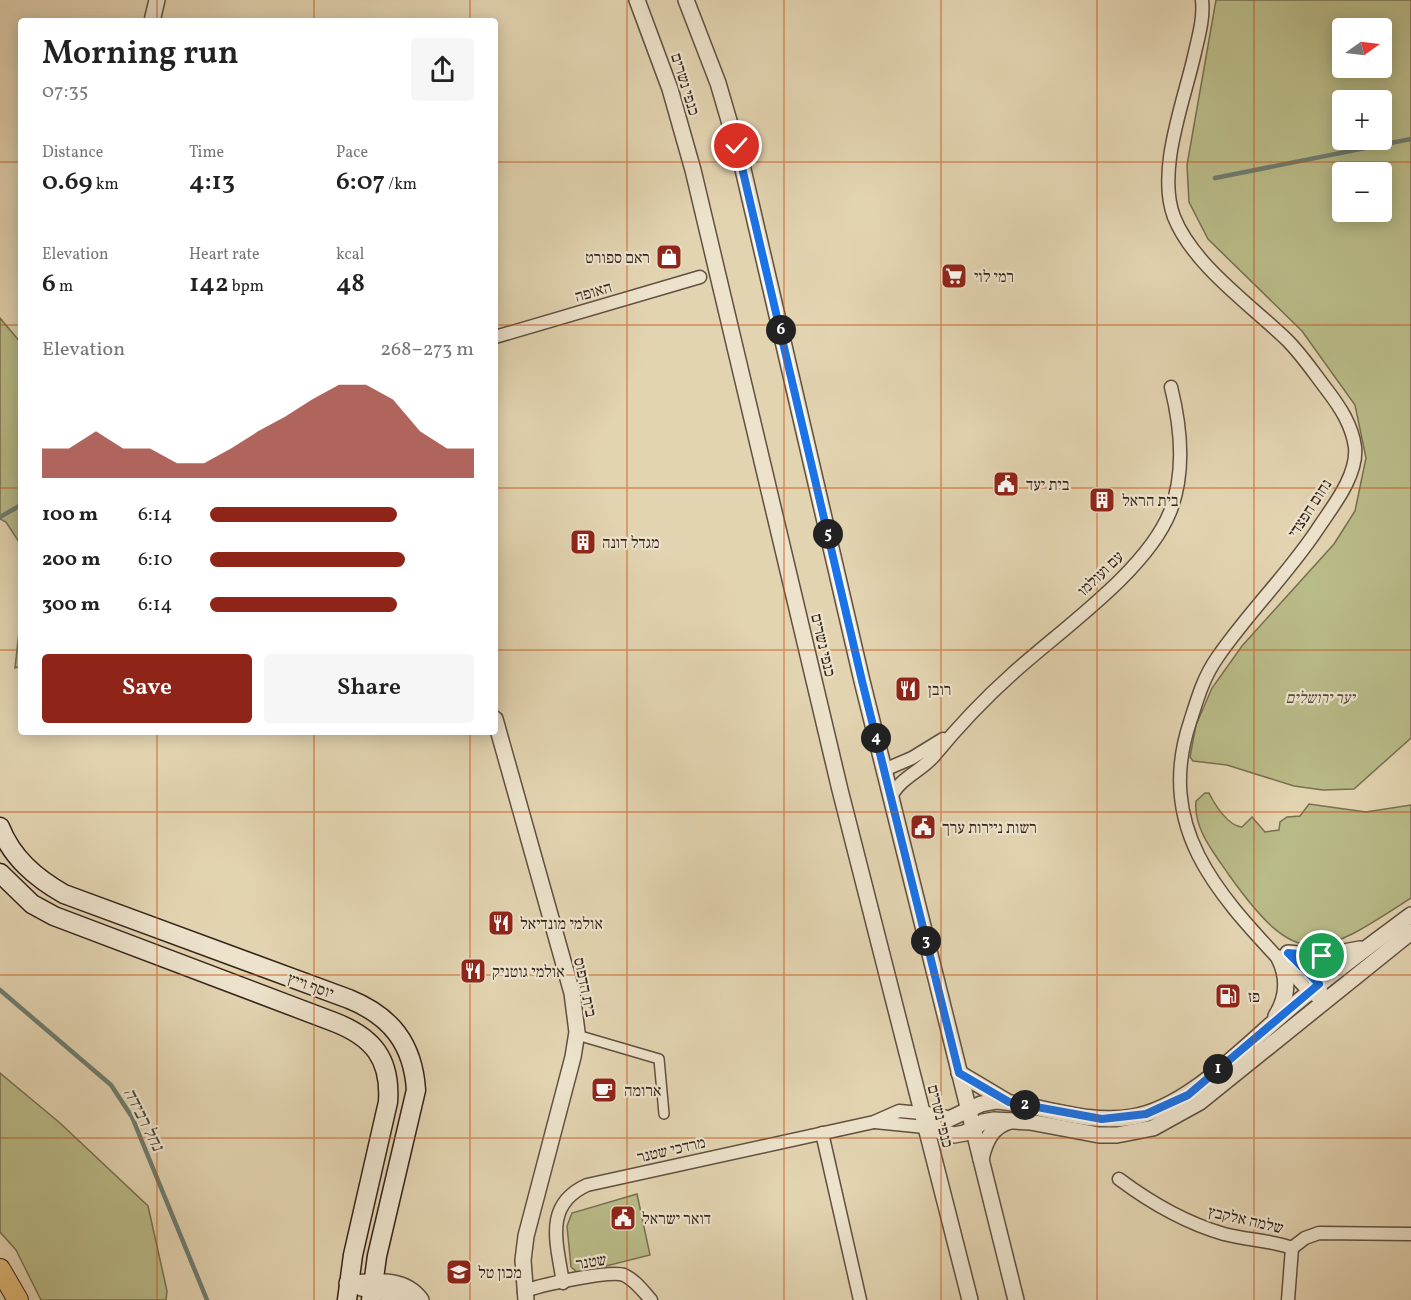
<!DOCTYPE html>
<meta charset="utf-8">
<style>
:root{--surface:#fff;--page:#f6f6f6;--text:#222;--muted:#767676;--accent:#8f2418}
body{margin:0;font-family:Vollkorn,"Frank Ruhl Libre",serif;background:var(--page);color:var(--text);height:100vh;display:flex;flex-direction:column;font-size:22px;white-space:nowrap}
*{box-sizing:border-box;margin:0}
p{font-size:20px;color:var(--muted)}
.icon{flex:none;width:33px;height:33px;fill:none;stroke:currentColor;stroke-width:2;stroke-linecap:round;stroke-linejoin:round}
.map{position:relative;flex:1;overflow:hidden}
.panel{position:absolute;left:18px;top:18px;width:480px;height:717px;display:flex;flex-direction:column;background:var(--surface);border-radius:6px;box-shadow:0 3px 15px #0003}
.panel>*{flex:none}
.needle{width:39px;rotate:76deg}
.buttons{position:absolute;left:1332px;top:18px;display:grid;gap:12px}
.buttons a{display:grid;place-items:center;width:60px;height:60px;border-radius:6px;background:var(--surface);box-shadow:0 3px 15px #0003;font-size:30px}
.pin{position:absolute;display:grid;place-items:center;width:51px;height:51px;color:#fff;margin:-26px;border:3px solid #fff;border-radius:50%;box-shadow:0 2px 6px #0007}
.km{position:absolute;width:30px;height:30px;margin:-15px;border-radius:50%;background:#222;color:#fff;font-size:16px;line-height:30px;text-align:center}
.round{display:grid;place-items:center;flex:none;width:63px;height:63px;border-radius:6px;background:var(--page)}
.head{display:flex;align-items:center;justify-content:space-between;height:102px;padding:0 24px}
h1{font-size:33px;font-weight:600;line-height:45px}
.metrics{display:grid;grid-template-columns:repeat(3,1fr);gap:9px;height:102px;padding:6px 24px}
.metrics div{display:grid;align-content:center}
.metrics b{font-size:26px;font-weight:600}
.metrics small{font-size:16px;font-weight:400}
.metrics p{font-size:16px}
.chart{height:168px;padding:12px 24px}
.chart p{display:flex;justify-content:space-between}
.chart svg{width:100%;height:108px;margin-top:6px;fill:var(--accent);opacity:.7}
.cta{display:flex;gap:12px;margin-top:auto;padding:12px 24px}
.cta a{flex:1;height:69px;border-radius:6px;background:var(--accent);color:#fff;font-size:24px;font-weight:600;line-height:69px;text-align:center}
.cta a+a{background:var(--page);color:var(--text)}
ul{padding:0 24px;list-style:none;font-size:20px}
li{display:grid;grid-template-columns:96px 72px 1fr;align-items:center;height:45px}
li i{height:15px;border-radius:8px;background:var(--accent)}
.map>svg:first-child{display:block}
</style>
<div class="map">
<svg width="1411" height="1300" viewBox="0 0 1411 1300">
<rect width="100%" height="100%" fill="#e3d4b1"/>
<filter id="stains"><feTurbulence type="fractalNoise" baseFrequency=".00333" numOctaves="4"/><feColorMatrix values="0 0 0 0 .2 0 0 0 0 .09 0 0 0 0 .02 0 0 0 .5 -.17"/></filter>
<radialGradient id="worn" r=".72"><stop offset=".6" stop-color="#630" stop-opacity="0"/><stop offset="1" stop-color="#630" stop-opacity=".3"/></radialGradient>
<!-- green -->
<g fill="#b9bb88" stroke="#777052" stroke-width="1.5" fill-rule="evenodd">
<path d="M 1216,0 L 1411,0 L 1411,738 L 1354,789 L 1323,790 L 1294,786 L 1227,765 L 1193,761 L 1190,757 L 1196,725 L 1212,688 L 1242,646 L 1334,544 L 1355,511 L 1366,458 L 1355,405 L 1302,331 L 1208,239 L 1189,202 L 1187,165 ZM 1342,28 L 1382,28 L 1382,68 L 1342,68 ZM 1342,100 L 1382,100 L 1382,140 L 1342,140 ZM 1342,172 L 1382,172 L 1382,212 L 1342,212 Z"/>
<path d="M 0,318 L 21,343 L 21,545 L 6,522 L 0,519 Z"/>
<path d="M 21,614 L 21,666 L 15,668 Z"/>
<path d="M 1205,793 L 1209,793 C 1215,805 1228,826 1242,827 L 1252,817 L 1265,832 L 1279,830 L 1280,822 L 1287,817 L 1300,816 L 1309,804 L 1366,812 L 1411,805 L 1411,898 C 1319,958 1298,972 1229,875 C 1215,854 1193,829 1196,801 Z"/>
<path d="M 0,1073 L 60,1123 L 148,1206 L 167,1291 L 166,1300 L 41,1300 L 16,1250 L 0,1232 Z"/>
<path d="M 637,1194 L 650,1255 L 578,1273 L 571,1267 L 567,1226 L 572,1213 Z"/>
</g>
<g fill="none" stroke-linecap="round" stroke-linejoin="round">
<!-- stream -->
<g stroke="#6f7d71" stroke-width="4.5">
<path d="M 1215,178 L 1411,139"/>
<path d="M 0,517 L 21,505"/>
<path d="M 0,990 L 111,1085 L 132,1117 L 207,1300"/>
</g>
<!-- pedestrian casing -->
<g stroke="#605040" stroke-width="12">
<path id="pedestrian" d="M 577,1035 L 659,1059 L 664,1114"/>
</g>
<!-- minor casing -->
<g stroke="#605040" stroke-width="15">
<g id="minor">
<path d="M 1202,0 C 1204,17 1199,35 1195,52 C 1185,99 1156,170 1174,217 C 1193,265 1251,305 1287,340 C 1302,355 1314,373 1327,390 C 1340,407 1352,425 1355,447 C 1358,476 1332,507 1317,530 C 1287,575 1247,614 1217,658 C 1203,678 1197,700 1190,722 C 1150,842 1237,911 1309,992 L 1325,1001"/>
<path d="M 495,337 L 700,277"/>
<path d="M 884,770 L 912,758 L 943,739"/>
<path d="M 891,798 C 897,780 921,771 933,757 C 957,728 983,700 1011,675 C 1059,631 1146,572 1170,512 C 1186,472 1181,427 1171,387"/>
<path d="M 1287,953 L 1310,973 L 1321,990"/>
<path d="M 875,1122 L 925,1127"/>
<path d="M 822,1133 L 860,1300"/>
<path d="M 1119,1179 C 1151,1203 1186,1223 1224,1234 C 1247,1240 1270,1240 1292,1248"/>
<path d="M 1292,1248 L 1305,1238 L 1319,1233 L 1411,1234"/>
<path d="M 563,1283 C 557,1243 543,1205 587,1185 L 874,1122 L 899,1111 L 921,1113"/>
<path d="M 524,1292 C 537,1285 611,1270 624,1275 C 635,1280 643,1291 651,1300"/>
<path d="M 1288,1300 L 1292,1248"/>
</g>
</g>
<!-- tertiary casing -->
<g stroke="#605040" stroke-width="18">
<g id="tertiary">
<path d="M 637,0 L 670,89 L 693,170 L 840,790 L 970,1300"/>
<path d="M 686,0 L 718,83 L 742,165 L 862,681 L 1016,1300"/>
<path d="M 152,21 L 157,0"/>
<path d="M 495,719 L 572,993 L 577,1032 L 573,1057 L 526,1236 L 523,1260 L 526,1300"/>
<path d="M 1288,953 L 1322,956 L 1360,949"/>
<path d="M 1276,1016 C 1288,997 1289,978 1279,958"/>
<path d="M 959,1073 L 1006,1101"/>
<path d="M 921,1113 L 949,1119 L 981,1104 L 997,1101 C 1041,1105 1087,1125 1132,1117 C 1190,1108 1249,1041 1295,1004 C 1332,973 1372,944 1411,915"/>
<path d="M 925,1127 L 954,1135 L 965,1133 L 983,1122 L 994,1120 L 1030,1122 L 1099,1135 L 1117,1135 L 1153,1128 L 1200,1102 L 1411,932"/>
<path d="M 981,1159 C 985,1141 992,1126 1010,1121"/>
<path d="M 347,1283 C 373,1282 404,1276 421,1300"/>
<path d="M 361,1288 L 417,1300"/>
</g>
</g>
<!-- secondary casing -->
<g stroke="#35241b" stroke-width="21">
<g id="secondary">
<path d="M 0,827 C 12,858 36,878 64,894 L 349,999 C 391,1016 413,1044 416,1090 L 377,1256 L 371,1300"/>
<path d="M 0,873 L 32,904 L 54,916 L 334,1022 C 373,1037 391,1059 388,1102 L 353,1255 L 347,1300"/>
</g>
</g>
<!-- primary casing -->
<g stroke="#35241b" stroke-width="22">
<path id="primary" d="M 0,1269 L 18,1300"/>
</g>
<!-- pedestrian -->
<use href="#pedestrian" stroke="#ede3cc" stroke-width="9"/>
<!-- minor -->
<use href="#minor" stroke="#ede3cc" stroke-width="12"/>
<!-- tertiary -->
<use href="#tertiary" stroke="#ede3cc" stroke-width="15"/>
<!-- secondary -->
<use href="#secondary" stroke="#ede3cc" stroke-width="18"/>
<!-- primary -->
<use href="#primary" stroke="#e2ba78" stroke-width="20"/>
</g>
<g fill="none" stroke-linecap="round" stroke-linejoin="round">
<!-- route casing -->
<g stroke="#fff" stroke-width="12">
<path id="route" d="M 737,146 L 862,681 L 959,1073 L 1009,1102 L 1102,1119 L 1146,1114 L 1188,1095 L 1319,984 L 1288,953 L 1322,956"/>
</g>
<!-- route -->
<use href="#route" stroke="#1a73e8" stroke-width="8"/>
</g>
<!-- grid -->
<path fill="none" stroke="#c44e0f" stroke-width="1.5" stroke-opacity="0.55" d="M 157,0 L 157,21M 314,0 L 314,21M 470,0 L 470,21M 627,0 L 627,1300M 784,0 L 784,1300M 941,0 L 941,1300M 1097,0 L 1097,1300M 1254,0 L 1254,1300M 0,162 L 21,162M 495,162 L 1411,162M 0,325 L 21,325M 495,325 L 1411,325M 0,488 L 21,488M 495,488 L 1411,488M 0,650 L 21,650M 495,650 L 1411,650M 157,732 L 157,1300M 314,732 L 314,1300M 470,732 L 470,1300M 0,812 L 1411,812M 0,975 L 1411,975M 0,1138 L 1411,1138"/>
<!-- icons -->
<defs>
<g id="shop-square" transform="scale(1.35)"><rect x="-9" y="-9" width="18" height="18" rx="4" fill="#8f2418" stroke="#ede3cc"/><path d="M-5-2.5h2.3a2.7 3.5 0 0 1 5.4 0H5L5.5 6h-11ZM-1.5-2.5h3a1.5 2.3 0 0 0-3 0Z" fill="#fff"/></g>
<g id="supermarket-square" transform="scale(1.35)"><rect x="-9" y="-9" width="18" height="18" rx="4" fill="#8f2418" stroke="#ede3cc"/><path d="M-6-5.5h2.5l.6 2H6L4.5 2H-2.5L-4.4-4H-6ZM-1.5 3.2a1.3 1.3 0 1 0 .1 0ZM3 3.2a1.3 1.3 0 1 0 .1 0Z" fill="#fff"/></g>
<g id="civic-square" transform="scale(1.35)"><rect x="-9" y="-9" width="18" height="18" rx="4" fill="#8f2418" stroke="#ede3cc"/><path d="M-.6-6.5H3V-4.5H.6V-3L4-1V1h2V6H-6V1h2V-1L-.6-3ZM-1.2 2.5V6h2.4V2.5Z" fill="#fff"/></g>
<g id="building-square" transform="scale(1.35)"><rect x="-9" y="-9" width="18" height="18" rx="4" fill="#8f2418" stroke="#ede3cc"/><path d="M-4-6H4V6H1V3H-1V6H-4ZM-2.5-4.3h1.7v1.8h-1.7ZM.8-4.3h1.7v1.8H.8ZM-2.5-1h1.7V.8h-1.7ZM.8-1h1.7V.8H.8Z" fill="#fff"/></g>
<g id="restaurant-square" transform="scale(1.35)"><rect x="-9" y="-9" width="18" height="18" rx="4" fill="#8f2418" stroke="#ede3cc"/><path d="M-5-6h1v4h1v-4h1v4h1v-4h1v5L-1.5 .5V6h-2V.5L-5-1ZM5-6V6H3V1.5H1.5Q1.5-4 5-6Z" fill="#fff"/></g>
<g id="fuel-square" transform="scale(1.35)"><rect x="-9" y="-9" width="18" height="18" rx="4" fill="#8f2418" stroke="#ede3cc"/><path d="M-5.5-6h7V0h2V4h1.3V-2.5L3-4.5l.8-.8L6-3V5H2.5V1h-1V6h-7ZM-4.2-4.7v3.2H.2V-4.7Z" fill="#fff"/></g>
<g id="cafe-square" transform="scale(1.35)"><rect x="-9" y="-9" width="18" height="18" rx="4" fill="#8f2418" stroke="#ede3cc"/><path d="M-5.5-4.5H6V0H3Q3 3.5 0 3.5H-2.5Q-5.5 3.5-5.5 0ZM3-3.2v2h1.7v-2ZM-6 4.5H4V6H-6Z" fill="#fff"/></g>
<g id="university-square" transform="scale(1.35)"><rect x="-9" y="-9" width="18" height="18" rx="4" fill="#8f2418" stroke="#ede3cc"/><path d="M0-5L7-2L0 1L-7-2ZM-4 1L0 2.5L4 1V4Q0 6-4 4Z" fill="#fff"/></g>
</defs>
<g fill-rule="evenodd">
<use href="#shop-square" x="669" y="257"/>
<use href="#supermarket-square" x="954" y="276"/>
<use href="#civic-square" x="1006" y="484"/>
<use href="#building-square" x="1102" y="500"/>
<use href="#building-square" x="583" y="542"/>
<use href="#restaurant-square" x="908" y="689"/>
<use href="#civic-square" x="923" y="827"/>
<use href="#restaurant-square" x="501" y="923"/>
<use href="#restaurant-square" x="473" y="971"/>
<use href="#fuel-square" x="1228" y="996"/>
<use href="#cafe-square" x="604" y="1090"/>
<use href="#civic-square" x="623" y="1218"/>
<use href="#university-square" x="459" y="1272"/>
</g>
<g text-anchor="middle" stroke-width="4.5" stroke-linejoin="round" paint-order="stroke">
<!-- street labels -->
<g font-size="16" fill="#35241b" stroke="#ede3cc">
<text transform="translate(686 84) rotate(73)" y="6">כנפי נשרים</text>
<text transform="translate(593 291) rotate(-16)" y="6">האופה</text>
<text transform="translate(1309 508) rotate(-57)" y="6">נחום חפצדי</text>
<text transform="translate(1100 573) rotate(-44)" y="6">עם ועולמו</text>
<text transform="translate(824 645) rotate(77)" y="6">כנפי נשרים</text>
<text transform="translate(311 985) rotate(20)" y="6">יוסף וייץ</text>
<text transform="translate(586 987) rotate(78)" y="6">בית הדפוס</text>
<text transform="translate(941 1116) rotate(76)" y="6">כנפי נשרים</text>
<text transform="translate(671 1149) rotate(-13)" y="6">מרדכי שטנר</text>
<text transform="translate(1246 1219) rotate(13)" y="6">שלמה אלקבץ</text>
<text transform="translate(591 1261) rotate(-9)" y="6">שטנר</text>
</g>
<!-- poi labels -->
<g font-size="16" fill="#35241b" stroke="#ede3cc" text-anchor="start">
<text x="650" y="263" text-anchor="end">ראם ספורט</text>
<text x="974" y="282">רמי לוי</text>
<text x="1026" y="490">בית יעד</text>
<text x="1122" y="506">בית הראל</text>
<text x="602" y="548">מגדל דונה</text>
<text x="928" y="695">רובן</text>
<text x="942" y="833">רשות ניירות ערך</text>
<text x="520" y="929">אולמי מונדיאל</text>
<text x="492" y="977">אולמי גוטניק</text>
<text x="1248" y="1002">פז</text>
<text x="624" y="1096">ארומה</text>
<text x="642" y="1224">דואר ישראל</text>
<text x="478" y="1278">מכון טל</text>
</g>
<!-- park labels -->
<g font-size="16" font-style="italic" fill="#564a36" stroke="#ede3cc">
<text x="1320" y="703">יער ירושלים</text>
</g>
<!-- water labels -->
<g font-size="18" font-style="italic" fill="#4d493f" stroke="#ede3cc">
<text transform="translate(144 1119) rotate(63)" y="6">נחל רבידה</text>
</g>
</g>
<rect width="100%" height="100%" filter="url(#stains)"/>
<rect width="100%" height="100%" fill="url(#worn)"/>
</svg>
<div class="buttons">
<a><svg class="needle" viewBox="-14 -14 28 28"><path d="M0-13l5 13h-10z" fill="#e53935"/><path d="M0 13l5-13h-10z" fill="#767676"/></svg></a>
<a>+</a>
<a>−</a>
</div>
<div class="pin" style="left:1322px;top:956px;background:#1e9e55"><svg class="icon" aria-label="arrive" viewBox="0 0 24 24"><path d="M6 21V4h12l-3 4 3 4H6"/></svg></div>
<div class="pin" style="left:737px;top:146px;background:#d93025"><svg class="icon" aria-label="check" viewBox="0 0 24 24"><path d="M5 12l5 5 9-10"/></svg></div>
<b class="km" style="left:1218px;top:1069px">1</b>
<b class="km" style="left:1025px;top:1105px">2</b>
<b class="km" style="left:926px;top:941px">3</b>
<b class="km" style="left:876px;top:738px">4</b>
<b class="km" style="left:828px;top:534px">5</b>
<b class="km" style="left:781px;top:330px">6</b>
<section class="panel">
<div class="head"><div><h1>Morning run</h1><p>07:35</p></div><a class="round"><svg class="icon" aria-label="share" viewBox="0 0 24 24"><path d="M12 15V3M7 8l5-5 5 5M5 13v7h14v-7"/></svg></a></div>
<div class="metrics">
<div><p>Distance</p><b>0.69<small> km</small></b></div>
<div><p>Time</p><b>4:13</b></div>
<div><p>Pace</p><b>6:07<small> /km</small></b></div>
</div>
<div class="metrics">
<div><p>Elevation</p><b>6<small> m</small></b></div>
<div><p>Heart rate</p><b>142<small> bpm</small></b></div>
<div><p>kcal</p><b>48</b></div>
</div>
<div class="chart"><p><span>Elevation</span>268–273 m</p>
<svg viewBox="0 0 160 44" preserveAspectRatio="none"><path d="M0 44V32L10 32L20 25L30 32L40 32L50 38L60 38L70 32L80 25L90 19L100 12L110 6L120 6L130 12L140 25L150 32L160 32V44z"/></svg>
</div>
<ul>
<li><b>100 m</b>6:14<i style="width:71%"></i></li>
<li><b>200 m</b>6:10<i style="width:74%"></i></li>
<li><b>300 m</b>6:14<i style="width:71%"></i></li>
</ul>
<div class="cta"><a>Save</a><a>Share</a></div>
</section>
</div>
